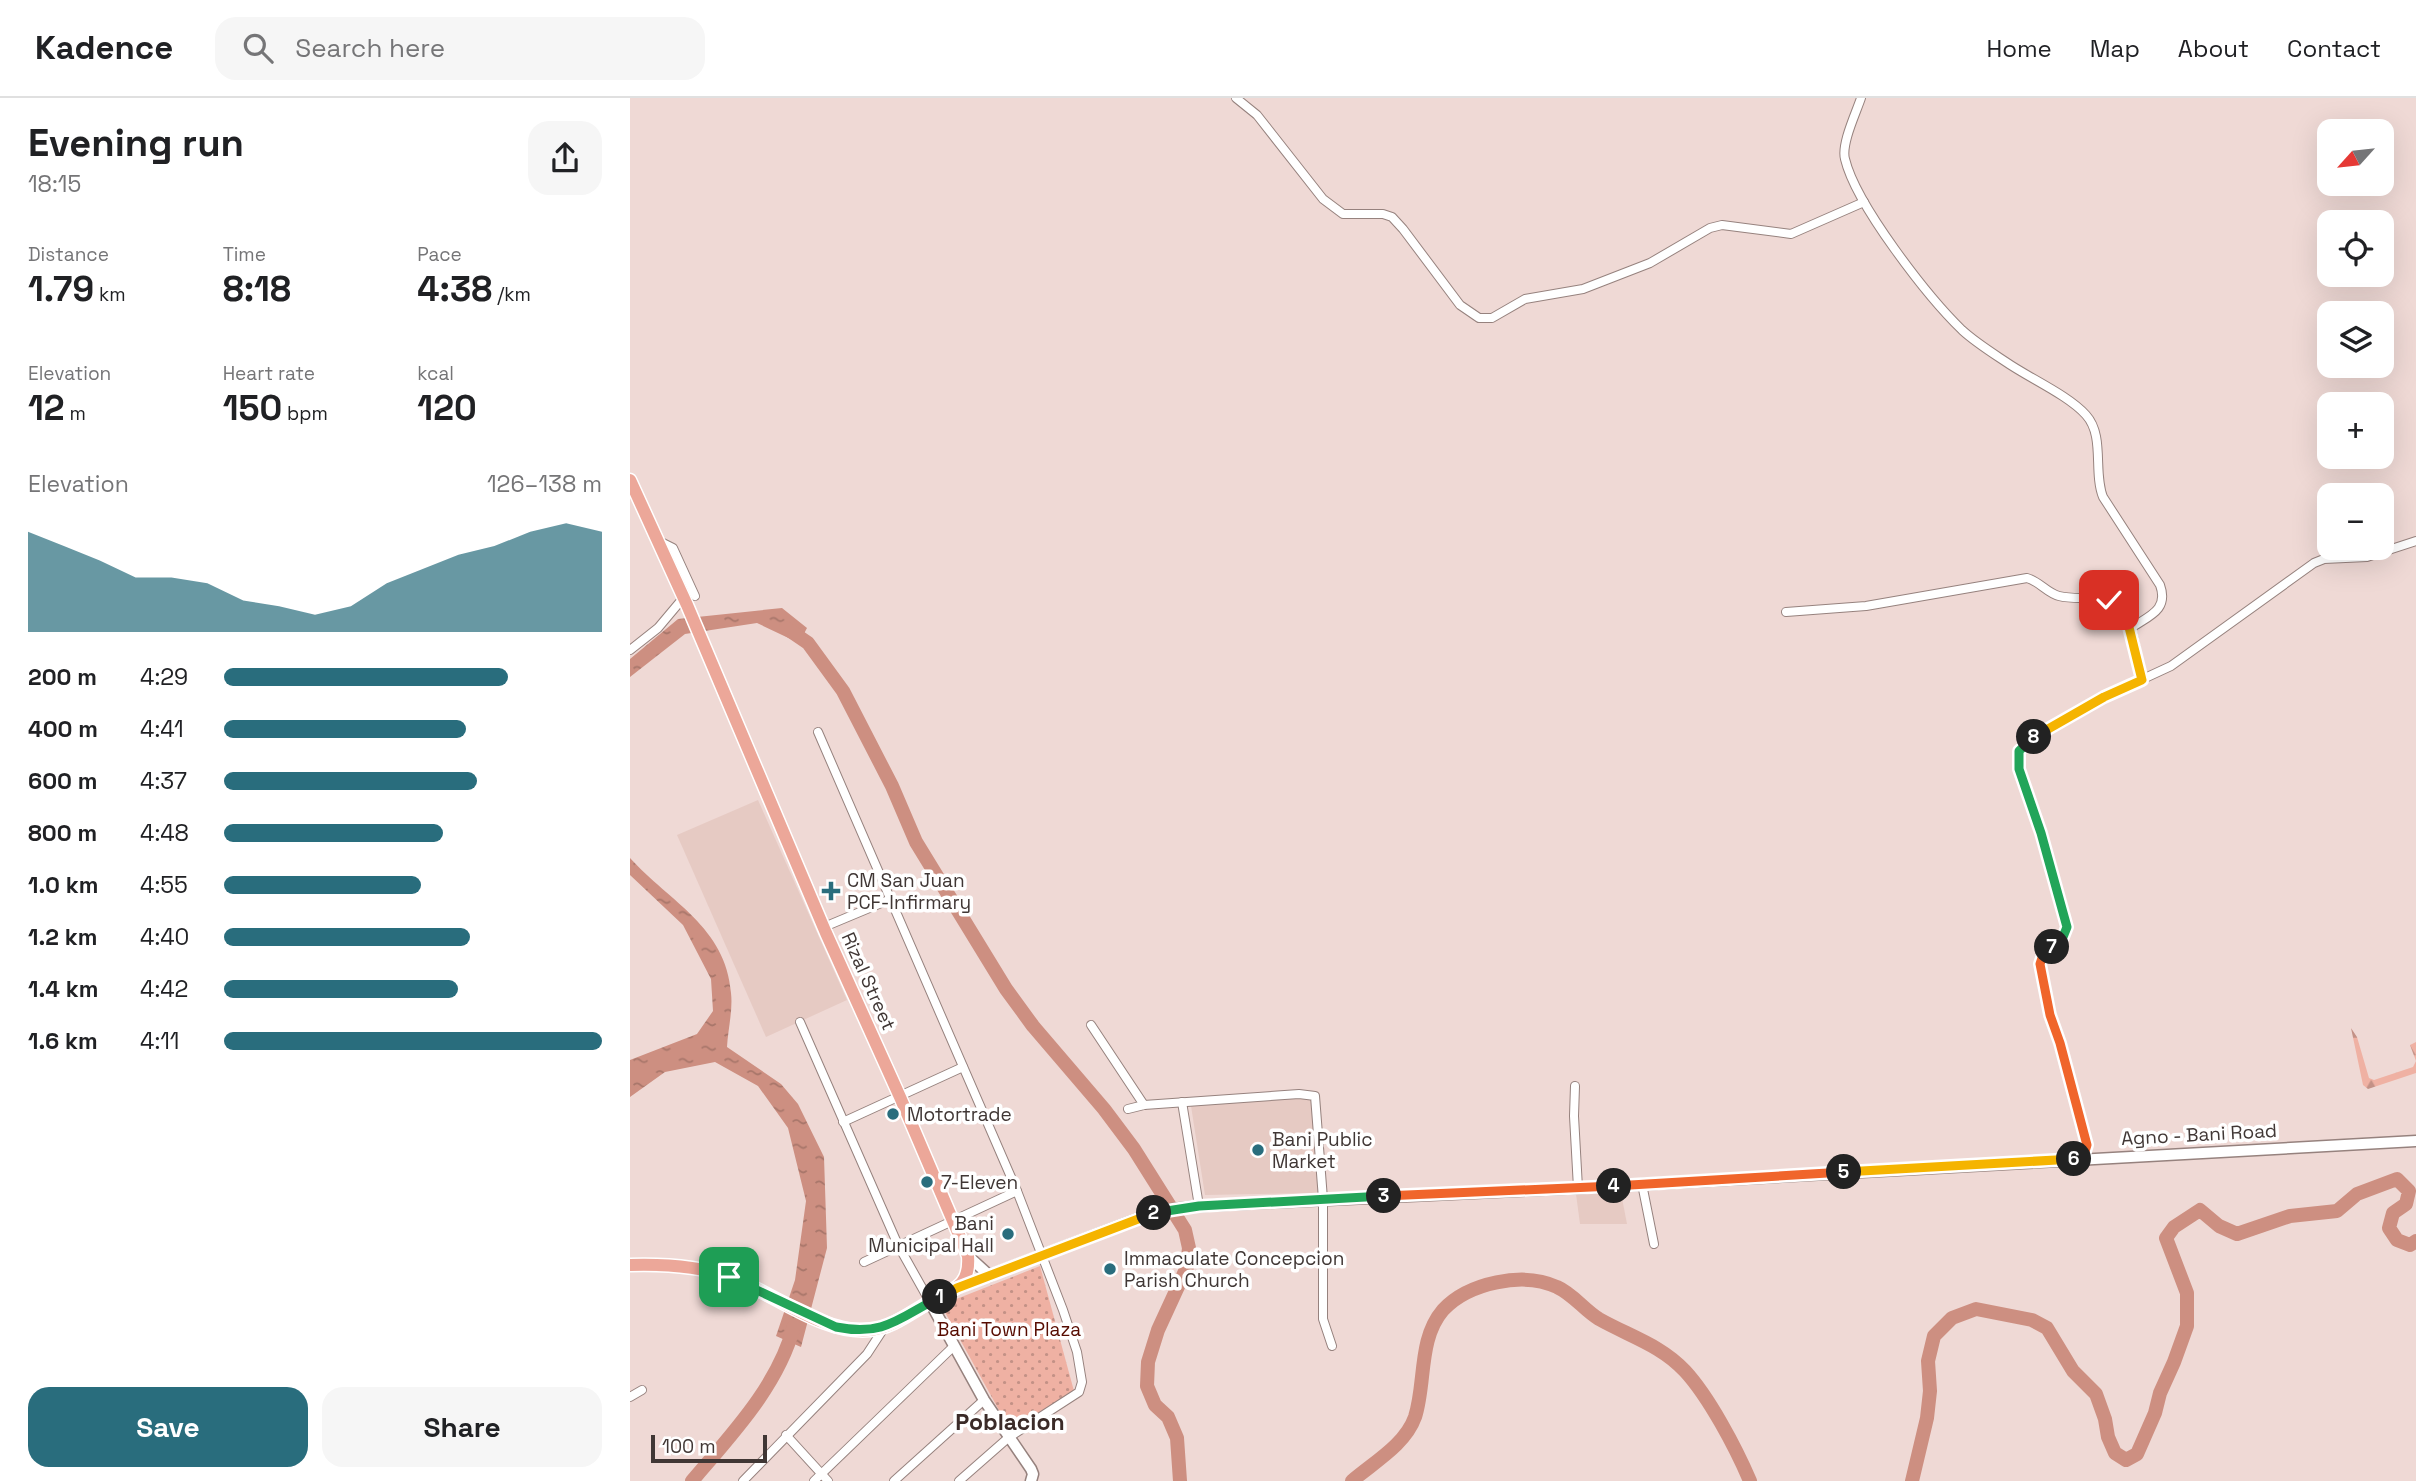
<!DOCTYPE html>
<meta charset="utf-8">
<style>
:root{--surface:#fff;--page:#f6f6f6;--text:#202124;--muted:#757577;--line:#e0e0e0;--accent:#296d7d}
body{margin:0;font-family:"Space Grotesk",sans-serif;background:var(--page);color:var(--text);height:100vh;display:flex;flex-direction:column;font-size:26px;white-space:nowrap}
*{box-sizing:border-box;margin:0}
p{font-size:23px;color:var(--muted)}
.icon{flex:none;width:38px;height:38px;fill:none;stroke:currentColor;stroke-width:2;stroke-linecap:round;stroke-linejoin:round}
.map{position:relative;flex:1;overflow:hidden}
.drawer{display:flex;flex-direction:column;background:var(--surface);width:630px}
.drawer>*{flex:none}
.needle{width:46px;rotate:243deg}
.buttons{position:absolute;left:1687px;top:21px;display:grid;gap:14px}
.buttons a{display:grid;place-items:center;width:77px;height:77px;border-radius:14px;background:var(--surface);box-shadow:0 7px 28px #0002;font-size:35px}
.scale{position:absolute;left:21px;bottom:18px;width:116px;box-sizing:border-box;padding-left:7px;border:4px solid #403735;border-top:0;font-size:19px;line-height:24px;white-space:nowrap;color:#403735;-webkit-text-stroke:5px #fff;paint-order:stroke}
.pin{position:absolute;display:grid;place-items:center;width:60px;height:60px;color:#fff;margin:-30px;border-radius:14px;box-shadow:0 4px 10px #0006}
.km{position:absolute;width:35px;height:35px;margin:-18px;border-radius:50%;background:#222;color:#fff;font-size:19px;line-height:35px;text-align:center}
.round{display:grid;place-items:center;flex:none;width:74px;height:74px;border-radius:21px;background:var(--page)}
.head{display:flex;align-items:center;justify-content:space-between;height:119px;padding:0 28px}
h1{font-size:38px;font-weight:700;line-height:52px}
.stats{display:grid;grid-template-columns:repeat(3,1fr);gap:10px;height:119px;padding:7px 28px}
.stats div{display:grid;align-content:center}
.stats b{font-size:35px;font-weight:700}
.stats small{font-size:19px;font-weight:400}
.stats p{font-size:19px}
.chart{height:196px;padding:14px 28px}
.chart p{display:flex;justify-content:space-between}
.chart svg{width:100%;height:126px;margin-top:7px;fill:var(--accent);opacity:.7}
.cta{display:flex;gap:14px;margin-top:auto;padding:14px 28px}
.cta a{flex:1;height:80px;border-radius:21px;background:var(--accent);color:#fff;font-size:28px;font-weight:700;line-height:80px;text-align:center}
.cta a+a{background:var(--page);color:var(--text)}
ul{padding:0 28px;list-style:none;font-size:23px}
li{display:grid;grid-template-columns:112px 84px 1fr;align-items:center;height:52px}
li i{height:18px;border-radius:9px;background:var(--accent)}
header{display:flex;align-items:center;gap:42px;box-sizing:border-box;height:98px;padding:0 35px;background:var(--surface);border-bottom:2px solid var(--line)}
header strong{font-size:33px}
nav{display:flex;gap:38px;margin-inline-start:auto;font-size:24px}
.search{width:490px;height:63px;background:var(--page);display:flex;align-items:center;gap:18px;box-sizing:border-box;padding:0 24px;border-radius:21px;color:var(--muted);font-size:26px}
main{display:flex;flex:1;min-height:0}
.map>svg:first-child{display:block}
</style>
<header>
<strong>Kadence</strong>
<div class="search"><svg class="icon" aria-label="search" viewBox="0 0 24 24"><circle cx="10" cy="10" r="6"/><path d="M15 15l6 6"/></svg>Search here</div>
<nav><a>Home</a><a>Map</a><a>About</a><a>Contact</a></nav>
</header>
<main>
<section class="drawer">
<div class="head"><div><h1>Evening run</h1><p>18:15</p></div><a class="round"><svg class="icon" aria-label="share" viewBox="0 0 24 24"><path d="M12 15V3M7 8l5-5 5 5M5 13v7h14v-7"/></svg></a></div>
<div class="stats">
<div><p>Distance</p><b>1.79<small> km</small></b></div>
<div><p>Time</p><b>8:18</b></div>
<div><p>Pace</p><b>4:38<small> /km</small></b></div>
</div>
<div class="stats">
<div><p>Elevation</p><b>12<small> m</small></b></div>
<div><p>Heart rate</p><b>150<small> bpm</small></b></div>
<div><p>kcal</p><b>120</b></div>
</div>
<div class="chart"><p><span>Elevation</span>126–138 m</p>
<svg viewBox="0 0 160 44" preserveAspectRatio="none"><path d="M0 44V9L10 14L20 19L30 25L40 25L50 27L60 33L70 35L80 38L90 35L100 27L110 22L120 17L130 14L140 9L150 6L160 9V44z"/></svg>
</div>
<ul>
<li><b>200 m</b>4:29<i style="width:75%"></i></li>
<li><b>400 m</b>4:41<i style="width:64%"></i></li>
<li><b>600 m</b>4:37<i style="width:67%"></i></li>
<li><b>800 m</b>4:48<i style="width:58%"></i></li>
<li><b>1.0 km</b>4:55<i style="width:52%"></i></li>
<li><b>1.2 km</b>4:40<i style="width:65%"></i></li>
<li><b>1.4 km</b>4:42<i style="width:62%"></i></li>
<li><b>1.6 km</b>4:11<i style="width:100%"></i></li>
</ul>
<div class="cta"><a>Save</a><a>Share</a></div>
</section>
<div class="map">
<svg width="1786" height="1383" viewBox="0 0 1786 1383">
<defs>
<pattern id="forest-firs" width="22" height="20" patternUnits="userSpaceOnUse" patternTransform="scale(1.75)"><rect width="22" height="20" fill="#efb1a3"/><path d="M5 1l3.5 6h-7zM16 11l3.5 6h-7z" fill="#c39186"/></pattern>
<pattern id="park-dots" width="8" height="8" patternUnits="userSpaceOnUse" patternTransform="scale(1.75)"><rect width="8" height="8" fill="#efb1a3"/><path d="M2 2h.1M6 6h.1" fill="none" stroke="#c39186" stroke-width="1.8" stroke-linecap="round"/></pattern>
<pattern id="water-ripples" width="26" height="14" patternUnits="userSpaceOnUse" patternTransform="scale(1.75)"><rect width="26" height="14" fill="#cd8f81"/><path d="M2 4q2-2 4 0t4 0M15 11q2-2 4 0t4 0" fill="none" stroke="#a8766a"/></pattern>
</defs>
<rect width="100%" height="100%" fill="#efd9d5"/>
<!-- built -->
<g fill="#e6cac3">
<path d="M 128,702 L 217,902 L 136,939 L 47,737 Z"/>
<path d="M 684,999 L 690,1095 L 575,1097 L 561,1008 Z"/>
<path d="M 991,1095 L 997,1126 L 950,1126 L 946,1096 Z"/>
</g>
<!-- forest -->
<path fill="url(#forest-firs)" d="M 1721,930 L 1727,939 L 1739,980 L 1744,982 L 1783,969 L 1786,963 L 1780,947 L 1786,944 L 1786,975 L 1738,991 L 1733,987 Z"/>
<!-- park -->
<path fill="url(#park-dots)" d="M 410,1168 L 444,1293 L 381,1334 L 311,1207 Z"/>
<!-- water -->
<g fill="url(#water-ripples)">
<path d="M 152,510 L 177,530 L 169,545 L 127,525 L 55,536 L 0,579 L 0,561 L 48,521 Z"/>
<path d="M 0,760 C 40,804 96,829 101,895 C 103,912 98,931 97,949 L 151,986 L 168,1006 L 194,1059 L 197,1150 L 171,1249 L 146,1238 L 165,1182 L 176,1103 L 158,1030 L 128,988 L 85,964 L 35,974 L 0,999 L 0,962 L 67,936 L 83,913 L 81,881 L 53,827 L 0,777 Z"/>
</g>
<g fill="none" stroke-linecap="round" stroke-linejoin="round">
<!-- river -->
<g stroke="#cd8f81" stroke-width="14">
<path d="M 156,530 L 178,545 L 213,593 L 262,688 L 286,744 L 376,891 L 403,928 L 474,1011 L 504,1051 L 555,1132 L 559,1150 L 557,1169 L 528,1232 L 518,1264 L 517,1288 L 525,1307 L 538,1319 L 547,1340 L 550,1383"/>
<path d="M 62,1383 C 102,1336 148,1288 164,1228"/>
<path d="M 722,1383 C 744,1364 775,1347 785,1319 C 796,1285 788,1241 813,1212 C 838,1185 893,1173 927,1189 C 943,1196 954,1212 969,1221 C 999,1238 1031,1247 1055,1273 C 1079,1299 1106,1350 1120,1383"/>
<path d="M 1282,1383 L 1297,1320 L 1300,1293 L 1298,1263 L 1304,1238 L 1322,1220 L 1346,1211 L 1402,1222 L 1417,1230 L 1443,1273 L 1466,1296 L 1475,1321 L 1478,1339 L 1485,1355 L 1496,1362 L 1507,1356 L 1525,1315 L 1530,1295 L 1544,1264 L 1557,1228 L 1557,1195 L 1536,1140 L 1544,1129 L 1570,1112 L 1589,1128 L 1607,1136 L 1660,1118 L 1707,1113 L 1727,1096 L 1767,1081 L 1779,1093 L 1776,1106 L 1763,1115 L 1759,1130 L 1767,1142 L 1780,1147 L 1786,1143"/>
</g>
<!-- street casing -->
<g stroke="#96827e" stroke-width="10">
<g id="street">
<path d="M 606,0 L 627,17 L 693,101 L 713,116 L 753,116 L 762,119 L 773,131 L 830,207 L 849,220 L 862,220 L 895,201 L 953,191 L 1020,165 L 1080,130 L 1092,127 L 1161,136 L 1234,104"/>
<path d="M 1231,0 C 1226,15 1211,46 1215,61 C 1226,107 1298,199 1332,232 C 1345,244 1361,254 1376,264 C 1399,280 1438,297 1456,317 C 1475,338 1463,374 1473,399 L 1530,487 C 1539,512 1519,518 1501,530"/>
<path d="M 27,442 L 43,450 L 65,498"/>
<path d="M 1156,514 L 1236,508 L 1397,480 C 1409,483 1417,495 1429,498 C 1445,502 1462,498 1478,501 C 1504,507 1506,561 1512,582"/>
<path d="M 0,552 L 28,530 L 49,505 L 55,502"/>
<path d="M 188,634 L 387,1093 L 433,1212 L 447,1254 L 452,1284 L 449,1294 L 378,1340 L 329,1383"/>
<path d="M 194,829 L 261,801"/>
<path d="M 170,924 L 268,1147 L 300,1204"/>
<path d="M 461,927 L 514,1007"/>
<path d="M 945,988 L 944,1018 L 948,1090"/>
<path d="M 552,1004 L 569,1108"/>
<path d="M 498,1011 L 514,1007 L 669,996 L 685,998 L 693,1101 L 693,1221 L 702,1248"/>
<path d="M 213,1024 L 333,969"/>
<path d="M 1453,1060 L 1456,1047 L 1442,987 L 1420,917 L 1410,866 L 1413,857 L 1433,839 L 1437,829 L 1411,735 L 1389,671 L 1387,660 L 1392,648 L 1399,641 L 1474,599 L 1541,568 L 1684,465 L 1694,461 L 1737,459 L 1786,443"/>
<path d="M 1012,1086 L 1024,1146"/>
<path d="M 234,1164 L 387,1093"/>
<path d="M 0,1299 L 12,1292"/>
<path d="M 156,1337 L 198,1383"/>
<path d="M 113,1383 L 237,1256 L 254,1230"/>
<path d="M 184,1383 L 324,1248"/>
<path d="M 264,1383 L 354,1302"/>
</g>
</g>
<!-- secondary casing -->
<g stroke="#96827e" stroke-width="13">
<g id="secondary">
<path d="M 338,1158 L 360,1178"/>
<path d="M 327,1190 L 528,1113 L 569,1108 L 948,1090 L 1786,1043"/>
<path d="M 300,1204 L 354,1302 L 401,1371 L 403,1376 L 401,1383"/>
</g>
</g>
<!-- primary casing -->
<g stroke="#fff" stroke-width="15">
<path id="primary" d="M 0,382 L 57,507 L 196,835 L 270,999 L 338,1158 C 340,1185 328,1190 307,1200 C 285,1211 264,1230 240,1232 C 194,1237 143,1195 101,1179 C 69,1168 33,1166 0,1167"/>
</g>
<!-- street -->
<use href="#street" stroke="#fff" stroke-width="8"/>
<!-- secondary -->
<use href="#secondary" stroke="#fff" stroke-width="10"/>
<!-- primary -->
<use href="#primary" stroke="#eca799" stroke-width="12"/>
</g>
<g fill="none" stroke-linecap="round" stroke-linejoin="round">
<!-- split-1 casing -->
<g stroke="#fff" stroke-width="14">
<path id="split-1" d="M 99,1179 L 206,1229 C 255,1239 270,1219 310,1199"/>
</g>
<!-- split-2 casing -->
<g stroke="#fff" stroke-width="14">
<path id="split-2" d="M 310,1199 L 327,1190 L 524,1115"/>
</g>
<!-- split-3 casing -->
<g stroke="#fff" stroke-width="14">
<path id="split-3" d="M 524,1115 L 569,1108 L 754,1098"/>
</g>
<!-- split-4 casing -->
<g stroke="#fff" stroke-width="14">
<path id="split-4" d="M 754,1098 L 984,1088"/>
</g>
<!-- split-5 casing -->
<g stroke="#fff" stroke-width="14">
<path id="split-5" d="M 984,1088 L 1214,1074"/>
</g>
<!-- split-6 casing -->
<g stroke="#fff" stroke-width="14">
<path id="split-6" d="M 1214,1074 L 1444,1061"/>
</g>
<!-- split-7 casing -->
<g stroke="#fff" stroke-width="14">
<path id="split-7" d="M 1422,849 L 1413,857 L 1410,866 L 1420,917 L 1430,945 L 1457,1047 L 1453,1060 L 1444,1061"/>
</g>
<!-- split-8 casing -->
<g stroke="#fff" stroke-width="14">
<path id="split-8" d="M 1404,639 L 1389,653 L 1389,671 L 1411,735 L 1437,829 L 1433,839 L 1422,849"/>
</g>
<!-- split-9 casing -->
<g stroke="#fff" stroke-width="14">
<path id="split-9" d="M 1404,639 L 1474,599 L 1512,582 L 1495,513 L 1488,506 L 1479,502"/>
</g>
<!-- split-1 -->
<use href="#split-1" stroke="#22a559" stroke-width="9"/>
<!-- split-2 -->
<use href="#split-2" stroke="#f5b400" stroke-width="9"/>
<!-- split-3 -->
<use href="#split-3" stroke="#22a559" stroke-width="9"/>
<!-- split-4 -->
<use href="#split-4" stroke="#f0652b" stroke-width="9"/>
<!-- split-5 -->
<use href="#split-5" stroke="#f0652b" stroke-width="9"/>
<!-- split-6 -->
<use href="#split-6" stroke="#f5b400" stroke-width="9"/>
<!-- split-7 -->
<use href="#split-7" stroke="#f0652b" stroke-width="9"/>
<!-- split-8 -->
<use href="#split-8" stroke="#22a559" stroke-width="9"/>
<!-- split-9 -->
<use href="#split-9" stroke="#f5b400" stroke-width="9"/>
</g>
<!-- markers -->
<g fill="#296d7d" stroke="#fff" stroke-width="2.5">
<path d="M197.5 782.5h7v7h7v7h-7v7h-7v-7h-7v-7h7z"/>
<circle cx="263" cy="1016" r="7"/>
<circle cx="628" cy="1052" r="7"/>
<circle cx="297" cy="1084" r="7"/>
<circle cx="378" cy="1136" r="7"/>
<circle cx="480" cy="1171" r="7"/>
</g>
<g text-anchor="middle" stroke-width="7" stroke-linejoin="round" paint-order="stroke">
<!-- poi labels -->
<g font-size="19" fill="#403735" stroke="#fff" text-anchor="start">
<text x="217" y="789">CM San Juan<tspan x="217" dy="22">PCF-Infirmary</tspan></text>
<text x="277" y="1023">Motortrade</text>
<text x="642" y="1048">Bani Public<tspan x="642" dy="22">Market</tspan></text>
<text x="311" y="1091">7-Eleven</text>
<text x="364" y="1132" text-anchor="end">Bani<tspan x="364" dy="22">Municipal Hall</tspan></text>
<text x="494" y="1167">Immaculate Concepcion<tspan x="494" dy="22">Parish Church</tspan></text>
</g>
<!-- street labels -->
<g font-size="19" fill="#403735" stroke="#fff">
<text transform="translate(239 883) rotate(66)" y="7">Rizal Street</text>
<text transform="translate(1569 1036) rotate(-3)" y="7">Agno - Bani Road</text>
</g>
<!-- park labels -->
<g font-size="19" fill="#570c01" stroke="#fff">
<text x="379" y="1238">Bani Town Plaza</text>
</g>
<!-- quarter labels -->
<g font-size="23" font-weight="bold" fill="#3b2b28" stroke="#fff">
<text x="380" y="1332">Poblacion</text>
</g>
</g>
</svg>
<div class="buttons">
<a><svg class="needle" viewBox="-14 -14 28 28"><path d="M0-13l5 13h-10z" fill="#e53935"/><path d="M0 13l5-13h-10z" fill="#757577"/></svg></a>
<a><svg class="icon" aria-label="locate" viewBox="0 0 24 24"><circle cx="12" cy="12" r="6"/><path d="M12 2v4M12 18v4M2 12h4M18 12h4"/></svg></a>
<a><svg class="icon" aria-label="layers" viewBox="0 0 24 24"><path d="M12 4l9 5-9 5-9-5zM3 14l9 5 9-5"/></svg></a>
<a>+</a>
<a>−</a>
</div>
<div class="scale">100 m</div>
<div class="pin" style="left:99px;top:1179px;background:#1e9e55"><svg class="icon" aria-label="arrive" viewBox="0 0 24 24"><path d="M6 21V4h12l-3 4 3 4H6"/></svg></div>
<div class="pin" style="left:1479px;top:502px;background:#d93025"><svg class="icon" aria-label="check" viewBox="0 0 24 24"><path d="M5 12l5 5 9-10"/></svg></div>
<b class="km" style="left:310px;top:1199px">1</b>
<b class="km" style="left:524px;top:1115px">2</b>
<b class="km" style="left:754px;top:1098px">3</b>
<b class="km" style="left:984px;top:1088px">4</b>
<b class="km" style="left:1214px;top:1074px">5</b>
<b class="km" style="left:1444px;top:1061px">6</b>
<b class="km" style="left:1422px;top:849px">7</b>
<b class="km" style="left:1404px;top:639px">8</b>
</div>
</main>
